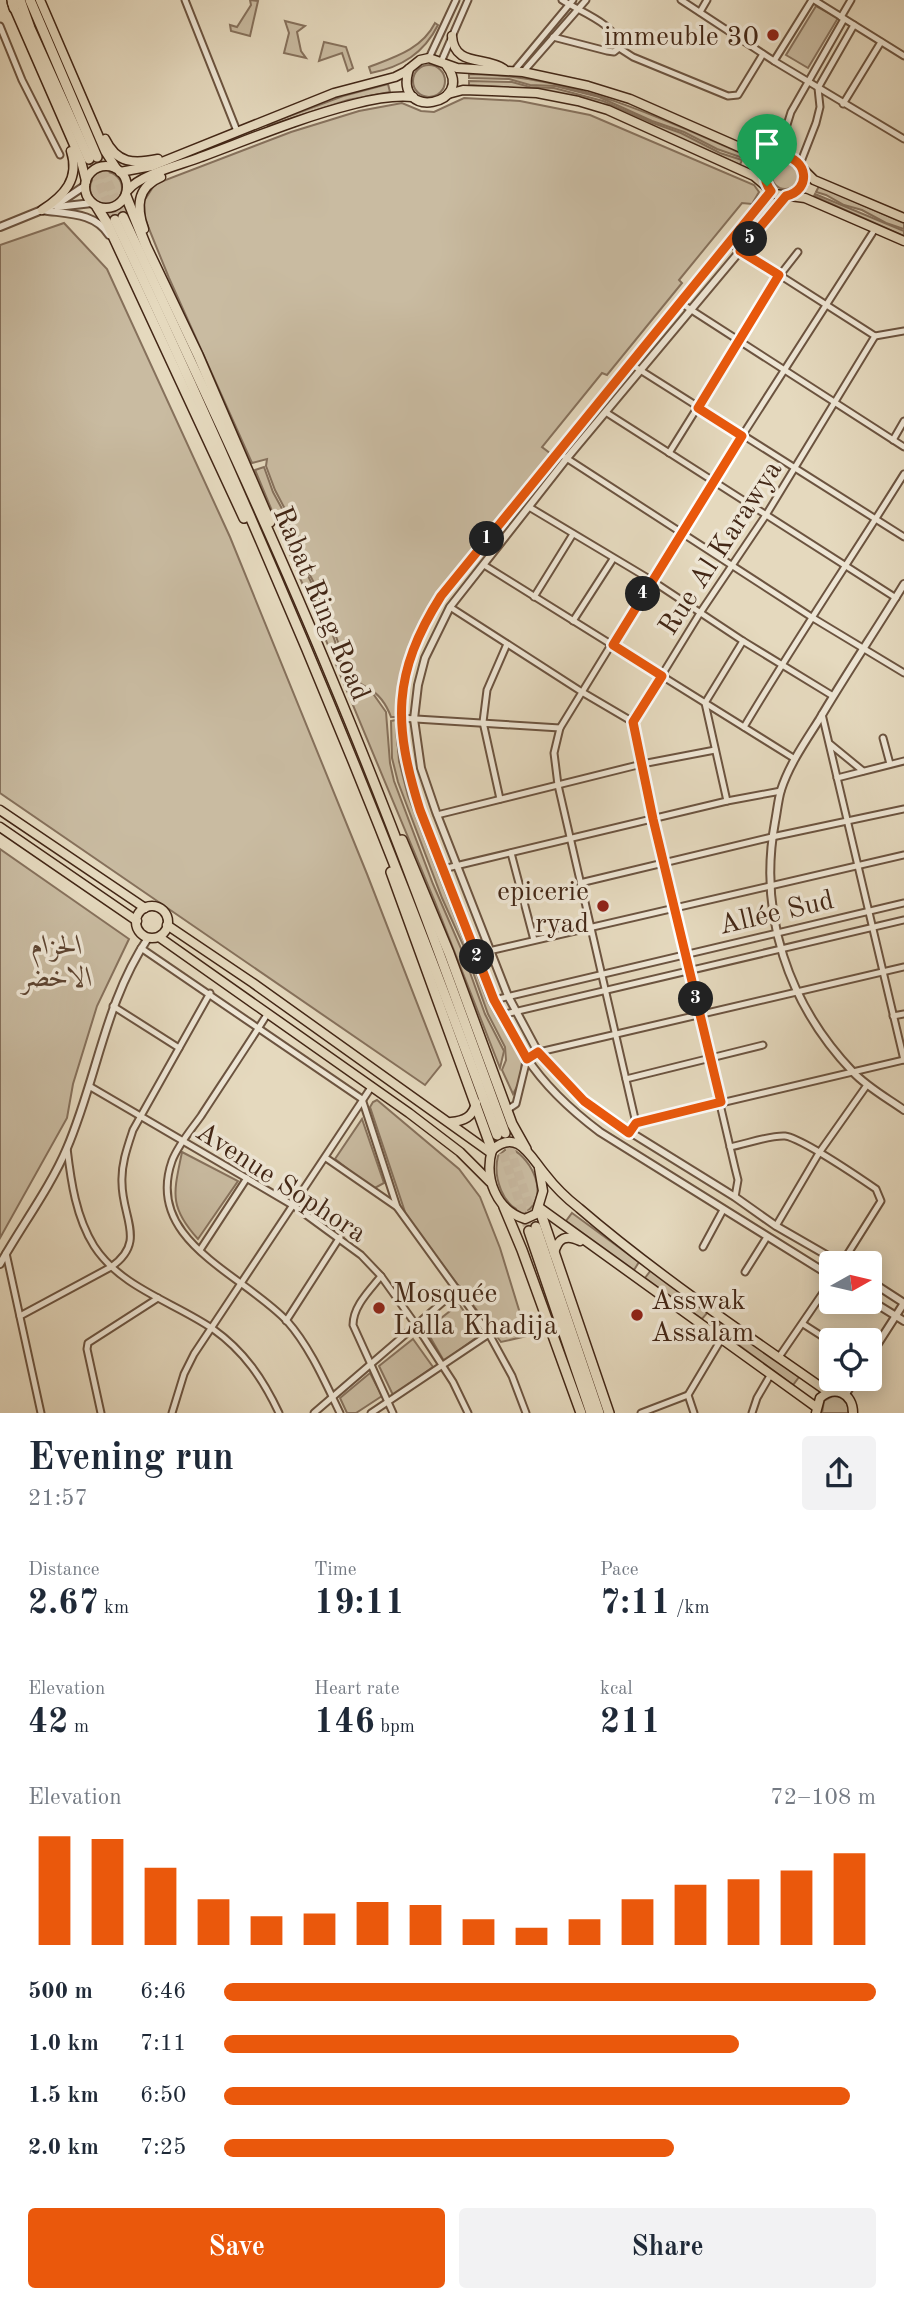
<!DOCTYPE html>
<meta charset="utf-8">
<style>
:root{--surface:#fff;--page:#f2f2f3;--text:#1f2937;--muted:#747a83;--accent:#ea580c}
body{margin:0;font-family:"Old Standard TT",Amiri,serif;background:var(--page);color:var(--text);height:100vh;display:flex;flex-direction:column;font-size:26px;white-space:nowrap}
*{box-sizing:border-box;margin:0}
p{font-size:23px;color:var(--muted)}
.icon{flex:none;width:38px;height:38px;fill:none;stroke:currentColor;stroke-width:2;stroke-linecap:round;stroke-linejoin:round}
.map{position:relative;height:1413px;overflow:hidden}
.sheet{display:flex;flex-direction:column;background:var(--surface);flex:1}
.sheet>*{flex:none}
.needle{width:46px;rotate:82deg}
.tools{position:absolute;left:819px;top:1251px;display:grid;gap:14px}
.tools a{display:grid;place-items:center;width:63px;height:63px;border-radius:7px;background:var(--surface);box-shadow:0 4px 18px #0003;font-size:35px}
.pin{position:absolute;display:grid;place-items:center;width:60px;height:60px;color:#fff;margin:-72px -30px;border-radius:50% 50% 50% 0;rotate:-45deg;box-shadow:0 0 7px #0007}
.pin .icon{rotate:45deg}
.km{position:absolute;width:35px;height:35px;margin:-18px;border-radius:50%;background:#222;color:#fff;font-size:19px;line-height:35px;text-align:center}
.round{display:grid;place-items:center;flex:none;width:74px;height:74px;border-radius:7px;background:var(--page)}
.overview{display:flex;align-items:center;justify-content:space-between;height:119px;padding:0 28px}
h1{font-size:38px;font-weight:800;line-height:52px}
.figures{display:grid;grid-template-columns:repeat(3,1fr);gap:10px;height:119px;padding:7px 28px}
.figures div{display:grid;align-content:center}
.figures b{font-size:35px;font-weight:800}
.figures small{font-size:19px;font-weight:400}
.figures p{font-size:19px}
.chart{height:196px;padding:14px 28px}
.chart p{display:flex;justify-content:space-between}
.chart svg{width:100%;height:126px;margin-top:7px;stroke:var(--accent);stroke-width:6}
.button{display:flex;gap:14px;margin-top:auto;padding:14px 28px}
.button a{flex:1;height:80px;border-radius:7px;background:var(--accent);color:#fff;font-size:28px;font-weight:800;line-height:80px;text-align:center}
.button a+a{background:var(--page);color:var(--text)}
ul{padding:0 28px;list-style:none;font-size:23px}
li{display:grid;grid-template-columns:112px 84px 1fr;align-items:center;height:52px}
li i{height:18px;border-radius:9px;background:var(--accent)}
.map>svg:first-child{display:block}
</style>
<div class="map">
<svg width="904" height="1413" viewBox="0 0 904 1413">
<rect width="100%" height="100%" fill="#e5d9be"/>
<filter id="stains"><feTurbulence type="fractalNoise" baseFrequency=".00286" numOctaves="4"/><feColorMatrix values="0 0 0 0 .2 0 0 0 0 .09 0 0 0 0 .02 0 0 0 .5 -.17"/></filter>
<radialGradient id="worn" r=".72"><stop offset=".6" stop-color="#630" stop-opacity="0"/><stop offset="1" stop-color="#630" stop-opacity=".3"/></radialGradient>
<!-- green -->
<g fill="#c9bba1" stroke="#86715c" stroke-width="2">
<path d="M 250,0 L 258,1 L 250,36 L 231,31 L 230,25 L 237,27 L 251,5 Z"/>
<path d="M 816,6 L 838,18 L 808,68 L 786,55 Z"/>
<path d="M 285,21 L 305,26 L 297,32 L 301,51 L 306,58 L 284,53 L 289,33 Z"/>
<path d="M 435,23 L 438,25 C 424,53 402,67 371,73 L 369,67 C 395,57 422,49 435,23 Z"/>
<path d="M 324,42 L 346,47 L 353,68 L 348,71 L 342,53 L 319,61 Z"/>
<circle cx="429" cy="81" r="16"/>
<path d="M 469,74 C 571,75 653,115 745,155 L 743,158 L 717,149 L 684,132 L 652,121 L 599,97 L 555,86 L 530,85 L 509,79 L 469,78 Z"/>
<path d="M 469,81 L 512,82 L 530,87 L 554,88 L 603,101 L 653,123 L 681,133 L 720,153 L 742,160 L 740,165 L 657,128 L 532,89 L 469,85 Z"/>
<path d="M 388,84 L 390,92 L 348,100 L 268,126 L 268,124 L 343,96 Z"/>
<path d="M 464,98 L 520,101 L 590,115 L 754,185 L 759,192 L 752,204 L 742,203 L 679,280 L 682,283 L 607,375 L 602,373 L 542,447 L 551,454 C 528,482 506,509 483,537 C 436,595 401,639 396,717 L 391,717 C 387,706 379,694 368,688 C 360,683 354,681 349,673 L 323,600 L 303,562 L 297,532 L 275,490 L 266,466 L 267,459 L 252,463 L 169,278 L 145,219 L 144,201 L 155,184 L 291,132 L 359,111 L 402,103 L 421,111 L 434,112 Z"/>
<circle cx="785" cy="176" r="13"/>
<circle cx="106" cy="188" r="16"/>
<path d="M 819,186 L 904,223 L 904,229 L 886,223 L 862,210 L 844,205 L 826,195 L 816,192 Z"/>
<path d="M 815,194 L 904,231 L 904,236 L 814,196 Z"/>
<path d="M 64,223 L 107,269 L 230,537 L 367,874 L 441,1065 L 425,1085 L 0,793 L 0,245 Z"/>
<path d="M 264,467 L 273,492 L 294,531 L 301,562 L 322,604 L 347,676 L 354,683 L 374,695 L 386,712 L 390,763 L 394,781 L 433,884 L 463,953 L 485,1014 L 504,1051 L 500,1068 L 435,902 L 255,470 Z"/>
<path d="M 396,720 L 399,761 L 408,796 L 488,1002 L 522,1061 L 520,1081 L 513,1094 L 502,1070 L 506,1060 L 505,1047 L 488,1014 L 464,947 L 442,898 L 398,782 L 392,758 L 391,721 Z"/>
<path d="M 0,849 L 129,939 L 97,1006 L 73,1084 L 67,1118 L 0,1238 Z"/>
<path d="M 377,1100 L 459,1169 L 480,1197 L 500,1248 L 527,1336 L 501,1342 L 407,1218 L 370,1107 L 373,1102 Z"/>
<path d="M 362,1119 L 384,1183 L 373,1189 L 335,1159 Z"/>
<path d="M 512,1149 C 532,1159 550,1196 526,1212 C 502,1209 493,1176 498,1156 L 505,1150 Z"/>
<path d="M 182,1152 L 238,1181 L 198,1239 C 168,1206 174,1192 182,1152 Z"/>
<path d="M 572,1213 L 639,1262 L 634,1270 L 566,1221 Z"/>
<path d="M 651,1270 L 708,1312 L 702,1319 L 645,1278 Z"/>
<path d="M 459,1304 L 480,1335 L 444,1361 L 426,1330 Z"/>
<path d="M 722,1321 L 799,1377 L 793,1385 L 717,1329 Z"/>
<path d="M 413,1339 L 433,1367 L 393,1395 L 379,1366 Z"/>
<path d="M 370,1373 L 382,1396 L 356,1413 L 347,1413 L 340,1398 Z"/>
<path d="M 833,1396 C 844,1396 850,1403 848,1413 L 822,1413 L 824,1401 Z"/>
</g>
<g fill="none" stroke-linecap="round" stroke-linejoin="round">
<!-- trunk-tunnel -->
<g stroke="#c5b59c" stroke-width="9" stroke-dasharray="9 4.5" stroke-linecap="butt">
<path d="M 97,157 L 123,217"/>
<path d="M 89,159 L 115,220"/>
<path d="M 505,1133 L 536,1227"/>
<path d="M 499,1140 L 529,1231"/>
</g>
<!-- minor casing -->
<g stroke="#6c5440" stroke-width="9">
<g id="minor">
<path d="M 185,0 L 237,131"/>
<path d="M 562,0 C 580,12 618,24 619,48 L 633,57 L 728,96 L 738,95 L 763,54"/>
<path d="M 681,0 L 774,61 L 904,139"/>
<path d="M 814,0 L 904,56"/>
<path d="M 700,12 L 707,0"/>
<path d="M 841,17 L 851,0"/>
<path d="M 0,26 L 22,80 L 60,155"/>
<path d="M 553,37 L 607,51 L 614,52 L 619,48"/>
<path d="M 429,58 L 456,0"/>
<path d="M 774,61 L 812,0"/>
<path d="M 441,62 L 468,0"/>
<path d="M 514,71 L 573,0"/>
<path d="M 523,72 L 586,0"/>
<path d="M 843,104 L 881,42"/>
<path d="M 777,157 L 791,112 L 844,19"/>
<path d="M 800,164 L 816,123 L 820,107 L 818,88 L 854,25"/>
<path d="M 728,242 L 875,336 L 904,331"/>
<path d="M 679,302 L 904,447"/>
<path d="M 629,363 L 904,537"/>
<path d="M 607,413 L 896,598"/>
<path d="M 893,440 L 904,421"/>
<path d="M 557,452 L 813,618 L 904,673"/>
<path d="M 669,453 L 780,275 L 798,252"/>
<path d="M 529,507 L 651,580 L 743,641 L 833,696"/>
<path d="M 484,565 L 795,759"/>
<path d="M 534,597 L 573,534"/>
<path d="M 450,607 L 582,692 L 633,722"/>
<path d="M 573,621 L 613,559"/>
<path d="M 822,714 L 904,1060"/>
<path d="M 400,718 L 560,728"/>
<path d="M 744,727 C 795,641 851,559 904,474"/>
<path d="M 883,738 L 890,764"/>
<path d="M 830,744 L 863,771"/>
<path d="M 837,778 L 904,761"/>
<path d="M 500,799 L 483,722 L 487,690 L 507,644"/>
<path d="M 727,801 L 705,703 L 743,641"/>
<path d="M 437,815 L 642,764 L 715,750"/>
<path d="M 511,853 L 534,940"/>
<path d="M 443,869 L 727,801 L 781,791"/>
<path d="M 580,883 L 772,837 L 904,809"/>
<path d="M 141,948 L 362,1099 L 397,1207"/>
<path d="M 476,954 L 904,855"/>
<path d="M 494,1000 L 904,903"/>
<path d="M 113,1006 L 179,1048"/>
<path d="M 268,1013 C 246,1048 223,1082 201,1116 C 191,1130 178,1145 172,1161 C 144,1241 243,1274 287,1321 C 310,1347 325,1382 340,1413"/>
<path d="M 501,1015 L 904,920"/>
<path d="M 893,1016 L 904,1014"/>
<path d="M 626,1079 L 763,1045"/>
<path d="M 89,1086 L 294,1206 L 361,1255 L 381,1276 L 416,1325 L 453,1382 L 468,1413"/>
<path d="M 507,1110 L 516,1104 L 527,1059 L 535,1053 L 904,967"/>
<path d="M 636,1123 L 904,1060"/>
<path d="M 629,1133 L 636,1123 L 558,785 L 554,753 L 560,728 L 681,531 L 875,229"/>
<path d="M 730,1147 C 746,1144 770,1135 785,1136 C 801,1138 860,1178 876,1189 L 881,1201 L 842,1263"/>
<path d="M 67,1148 C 71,1182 76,1217 94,1246 C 121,1288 174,1302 213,1329 C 244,1351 263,1379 279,1413"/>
<path d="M 326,1158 L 397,1207 L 489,1334 L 512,1376 L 526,1413"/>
<path d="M 735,1197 L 738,1180 L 735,1168 L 653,819 L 633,722 L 700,613 L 766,515 L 875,336"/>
<path d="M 776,1226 L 819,1153 L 867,1085"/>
<path d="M 703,1247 L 723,1210"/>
<path d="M 200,1250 L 247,1178"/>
<path d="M 6,1253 L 41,1413"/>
<path d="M 745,1272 L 767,1237"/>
<path d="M 381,1276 C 370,1290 353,1306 353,1325 L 393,1413"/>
<path d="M 20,1316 L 111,1267 C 147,1242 122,1218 122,1183 C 121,1165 127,1148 133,1130 L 210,993"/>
<path d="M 286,1321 L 340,1237"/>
<path d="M 803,1324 L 831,1342"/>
<path d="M 779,1357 L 831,1281"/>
<path d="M 101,1413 L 87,1349 L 88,1343 L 158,1298"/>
<path d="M 172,1413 L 184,1374 L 194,1354 L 372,1086"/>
<path d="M 314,1413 L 458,1289"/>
<path d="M 371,1413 L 489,1334"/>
<path d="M 641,1413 L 688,1395"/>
<path d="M 694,1413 L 688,1395 L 722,1338"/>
<path d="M 752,1413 L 757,1398 L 771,1374"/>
</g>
</g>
<!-- tertiary casing -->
<g stroke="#6c5440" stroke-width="10">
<g id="tertiary">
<path d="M 771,191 L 441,596 C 419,633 402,672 400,715 C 398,777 432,841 454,897 C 476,952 493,1008 526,1057 C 545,1086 572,1111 600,1132 L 831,1276"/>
<path d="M 786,196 L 567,458 L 450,607 L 425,658 L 418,685 L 414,719 L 421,768 L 436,812 L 508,996 L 538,1052 L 572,1090 L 601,1114 L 735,1197 L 776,1226 L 842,1264"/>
<path d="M 57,207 L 92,203"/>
<path d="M 42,210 C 66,214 95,212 109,235"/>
<path d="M 0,227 L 59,203 L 86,185"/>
<path d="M 904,584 C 876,630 846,674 819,720 C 805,742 789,765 781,790 C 778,800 777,812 775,822 C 758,914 788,1004 853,1072 C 867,1087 887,1098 904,1110"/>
<path d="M 0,1264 C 22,1225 50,1188 67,1148 C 97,1078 105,1002 148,938"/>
<path d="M 870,1281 L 904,1303"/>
<path d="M 870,1300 L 904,1321"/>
<path d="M 870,1356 L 904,1303"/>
<path d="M 846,1394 L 855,1379"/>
</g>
</g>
<!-- primary casing -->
<g stroke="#432716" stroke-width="11">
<g id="primary">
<path d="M 40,0 L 105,151 L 116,168"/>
<path d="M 12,3 L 81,161 L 86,181"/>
<path d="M 452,36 C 454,67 485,56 504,69"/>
<path d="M 409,69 C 392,122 477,105 446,65"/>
<path d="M 448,94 L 463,90 L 492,91 L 537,93 L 578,101 L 608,110 L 754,176 L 775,194 L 805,198 L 904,241"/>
<path d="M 105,139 C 117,164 134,164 158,159"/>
<circle cx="106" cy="187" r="21"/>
<path d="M 120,172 L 152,166 L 334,93 L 395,77 L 405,72 L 420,60 L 429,58 L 457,68 L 523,72 L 588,86 L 630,99 L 755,154 L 774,159 L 782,156 L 792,158 L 814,180 L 904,218"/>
<path d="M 767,186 L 766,171 L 774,159"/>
<path d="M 128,190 C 141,174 181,165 201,157 C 252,138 302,117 354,104 C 373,99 394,95 413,97"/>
<path d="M 791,195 L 803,185 L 803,171"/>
<path d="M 42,210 C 64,196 80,179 71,151"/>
<path d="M 144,229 C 136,207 137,187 161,177"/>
<path d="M 0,810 L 145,908"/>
<path d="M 0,827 L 137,921"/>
<circle cx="152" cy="922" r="16"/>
<path d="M 167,925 L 253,983 L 491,1153"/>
<path d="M 159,937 L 409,1113 L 460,1152 L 490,1182"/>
<path d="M 451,1122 C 464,1121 473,1117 476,1103"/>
<path d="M 539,1168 L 543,1191 L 536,1214 L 525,1219 C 496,1210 484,1178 492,1150 C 518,1127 531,1158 545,1174 C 555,1187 566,1198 579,1208 C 657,1275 744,1333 828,1392"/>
<path d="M 540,1208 L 816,1407"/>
<path d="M 554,1253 C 558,1238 566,1234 580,1241"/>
<path d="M 816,1413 L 820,1398 C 835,1385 853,1393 853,1413"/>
</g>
</g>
<!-- trunk casing -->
<g stroke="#432716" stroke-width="12">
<g id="trunk">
<path d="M 12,0 L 14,8"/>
<path d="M 20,0 L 30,28 L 89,159"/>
<path d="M 30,0 L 97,157"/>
<path d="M 126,196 L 146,246 L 198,355 L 270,522"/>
<path d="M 97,207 L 107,223 L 244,518"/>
<path d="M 123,217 C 196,372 269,526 334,684 C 396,832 450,982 505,1133"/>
<path d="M 115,220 C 257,519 384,825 497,1135"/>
<path d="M 402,840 L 449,953 L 512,1124 L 526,1149"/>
<path d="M 391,872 L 492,1150"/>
<path d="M 504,1207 L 522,1250 L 581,1413"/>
<path d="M 539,1208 L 609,1413"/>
<path d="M 536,1227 L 599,1413"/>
<path d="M 529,1231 L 591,1413"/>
</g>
</g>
<!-- minor -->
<use href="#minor" stroke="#eee6d5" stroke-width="5"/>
<!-- tertiary -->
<use href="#tertiary" stroke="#eee6d5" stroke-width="6"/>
<!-- primary -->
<use href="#primary" stroke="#e5d9be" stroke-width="8"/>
<!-- trunk -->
<use href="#trunk" stroke="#e5d9be" stroke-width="9"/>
</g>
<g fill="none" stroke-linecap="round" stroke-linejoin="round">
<!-- route casing -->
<g stroke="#fff" stroke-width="14">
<path id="route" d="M 782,156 C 808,158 812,190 786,196 L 740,251 L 779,275 L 698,408 L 742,436 L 613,645 L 662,676 L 633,722 L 653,819 L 721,1102 L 636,1123 L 629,1133 L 584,1101 L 538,1052 L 527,1059 L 494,1000 L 420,810 C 393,724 392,674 441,596 L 771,191 C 760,177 766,161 782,156 Z"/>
</g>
<!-- route -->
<use href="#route" stroke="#ea580c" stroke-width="9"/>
</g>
<!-- markers -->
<g fill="#8f2418" stroke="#eee6d5" stroke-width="2.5">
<circle cx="773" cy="35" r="7"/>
<circle cx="603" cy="906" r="7"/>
<circle cx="379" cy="1308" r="7"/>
<circle cx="637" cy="1315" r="7"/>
</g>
<g text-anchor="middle" stroke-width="7" stroke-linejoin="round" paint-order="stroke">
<!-- poi labels -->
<g font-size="28" fill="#432716" stroke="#eee6d5" text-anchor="end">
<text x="759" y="45">immeuble 30</text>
<text x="589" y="900">epicerie<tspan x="589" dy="32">ryad</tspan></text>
<text x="393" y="1302" text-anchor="start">Mosquée<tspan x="393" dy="32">Lalla Khadija</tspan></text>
<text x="651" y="1309" text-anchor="start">Asswak<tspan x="651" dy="32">Assalam</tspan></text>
</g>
<!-- street labels -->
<g font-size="28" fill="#432716" stroke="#eee6d5">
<text transform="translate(719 547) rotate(-57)" y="10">Rue Al Karawya</text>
<text transform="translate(323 603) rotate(67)" y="10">Rabat Ring Road</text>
<text transform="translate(776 911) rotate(-13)" y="10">Allée Sud</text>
<text transform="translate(282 1181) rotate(33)" y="10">Avenue Sophora</text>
</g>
<!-- park labels -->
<g font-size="28" font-style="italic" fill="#5e4532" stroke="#eee6d5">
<text x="57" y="954">الحزام<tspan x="57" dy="32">الاخضر</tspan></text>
</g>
</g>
<rect width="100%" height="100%" filter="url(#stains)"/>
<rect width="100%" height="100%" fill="url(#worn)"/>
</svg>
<div class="tools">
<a><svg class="needle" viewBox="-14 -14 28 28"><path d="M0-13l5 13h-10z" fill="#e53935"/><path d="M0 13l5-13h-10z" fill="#747a83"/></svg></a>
<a><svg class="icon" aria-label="locate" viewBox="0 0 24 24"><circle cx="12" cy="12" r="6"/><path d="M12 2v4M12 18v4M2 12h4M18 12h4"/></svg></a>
</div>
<div class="pin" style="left:767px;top:186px;background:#1e9e55"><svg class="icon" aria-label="arrive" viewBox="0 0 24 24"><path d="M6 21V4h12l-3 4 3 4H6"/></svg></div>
<b class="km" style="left:487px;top:539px">1</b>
<b class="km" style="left:477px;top:957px">2</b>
<b class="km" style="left:696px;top:999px">3</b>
<b class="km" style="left:643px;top:594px">4</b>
<b class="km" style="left:750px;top:239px">5</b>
</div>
<section class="sheet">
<div class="overview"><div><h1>Evening run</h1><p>21:57</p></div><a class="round"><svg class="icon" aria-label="share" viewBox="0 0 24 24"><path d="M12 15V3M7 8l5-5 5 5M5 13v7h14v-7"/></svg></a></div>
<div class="figures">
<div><p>Distance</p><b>2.67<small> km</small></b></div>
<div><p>Time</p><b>19:11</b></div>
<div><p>Pace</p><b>7:11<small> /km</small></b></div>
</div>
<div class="figures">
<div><p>Elevation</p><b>42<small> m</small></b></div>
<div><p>Heart rate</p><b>146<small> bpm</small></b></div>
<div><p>kcal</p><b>211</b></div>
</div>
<div class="chart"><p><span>Elevation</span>72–108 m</p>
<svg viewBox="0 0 160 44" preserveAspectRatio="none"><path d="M5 44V6M15 44V7M25 44V17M35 44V28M45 44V34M55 44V33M65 44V29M75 44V30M85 44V35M95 44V38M105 44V35M115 44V28M125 44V23M135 44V21M145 44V18M155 44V12"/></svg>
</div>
<ul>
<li><b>500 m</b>6:46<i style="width:100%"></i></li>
<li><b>1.0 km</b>7:11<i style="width:79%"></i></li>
<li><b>1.5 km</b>6:50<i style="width:96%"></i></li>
<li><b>2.0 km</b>7:25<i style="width:69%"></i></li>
</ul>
<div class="button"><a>Save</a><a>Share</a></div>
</section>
